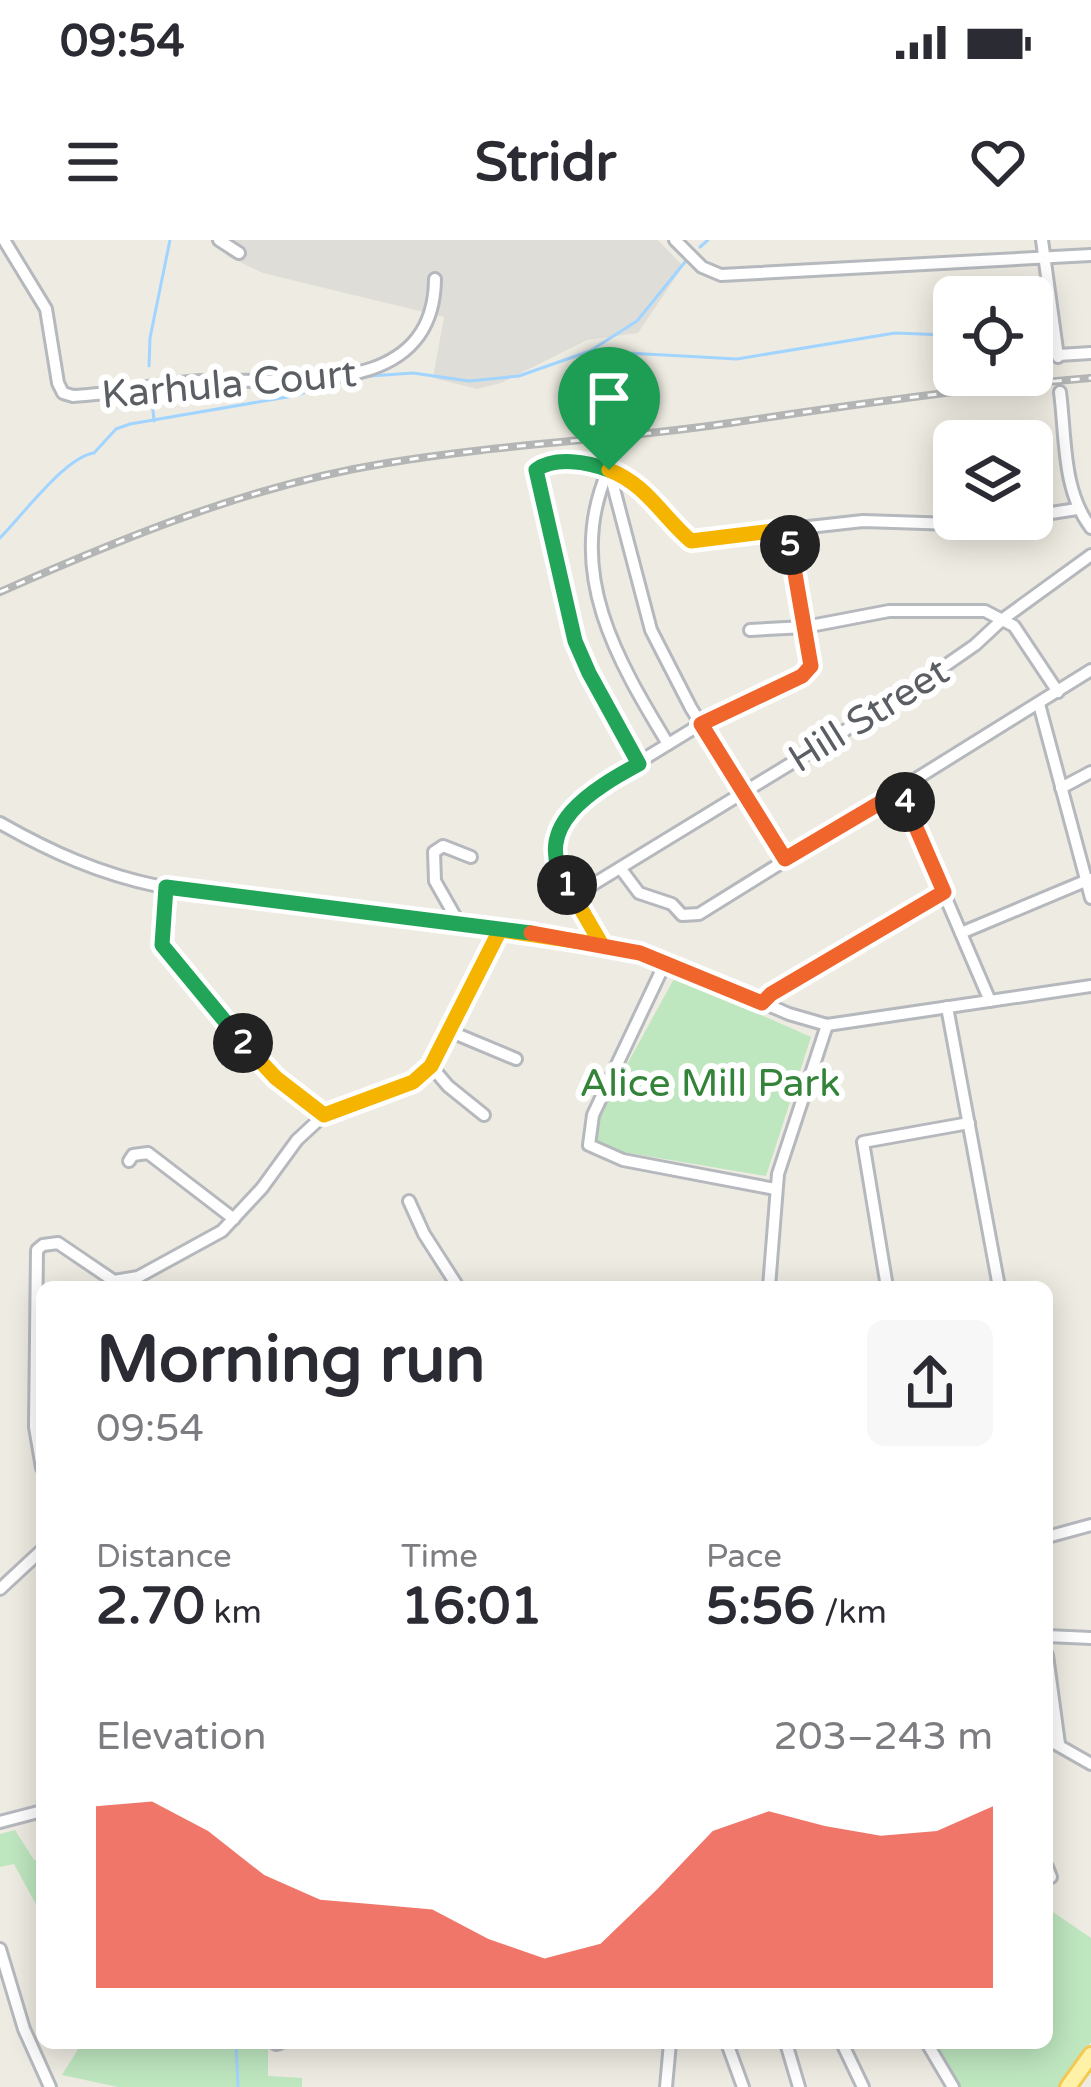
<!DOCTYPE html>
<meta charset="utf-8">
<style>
:root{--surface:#fff;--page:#f7f7f7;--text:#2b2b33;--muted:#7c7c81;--accent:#eb3d2b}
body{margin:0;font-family:"Varela Round",sans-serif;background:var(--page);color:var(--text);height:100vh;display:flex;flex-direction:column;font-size:45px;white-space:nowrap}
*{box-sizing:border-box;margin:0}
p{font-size:39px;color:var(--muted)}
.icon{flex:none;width:66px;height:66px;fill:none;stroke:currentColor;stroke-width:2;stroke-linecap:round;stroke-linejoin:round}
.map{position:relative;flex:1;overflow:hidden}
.sheet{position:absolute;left:36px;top:1041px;width:1017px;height:768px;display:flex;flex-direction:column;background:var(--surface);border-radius:18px;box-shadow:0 6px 30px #0003}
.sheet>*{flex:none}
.tools{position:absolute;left:933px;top:36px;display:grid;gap:24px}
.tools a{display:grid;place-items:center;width:120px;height:120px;border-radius:18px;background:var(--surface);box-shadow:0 6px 30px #0003;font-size:60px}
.pin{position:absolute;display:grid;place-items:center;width:102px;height:102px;color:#fff;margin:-123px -51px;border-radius:50% 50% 50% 0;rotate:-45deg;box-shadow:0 0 12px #0007}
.pin .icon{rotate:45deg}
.km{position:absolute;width:60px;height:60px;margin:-30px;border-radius:50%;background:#222;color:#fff;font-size:33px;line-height:60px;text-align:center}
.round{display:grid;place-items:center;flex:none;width:126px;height:126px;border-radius:18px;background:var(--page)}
.headline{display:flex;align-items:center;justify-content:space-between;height:204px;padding:0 60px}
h1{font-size:66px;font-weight:800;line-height:90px}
.stats{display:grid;grid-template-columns:repeat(3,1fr);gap:18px;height:204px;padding:12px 60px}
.stats div{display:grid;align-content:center}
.stats b{font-size:51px;font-weight:800}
.stats small{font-size:33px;font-weight:400}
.stats p{font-size:33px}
.chart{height:336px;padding:24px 60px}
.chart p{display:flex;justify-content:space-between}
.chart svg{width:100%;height:216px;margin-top:12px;fill:var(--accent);opacity:.7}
.status{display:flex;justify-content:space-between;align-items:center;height:84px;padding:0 60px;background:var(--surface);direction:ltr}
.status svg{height:33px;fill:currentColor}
header{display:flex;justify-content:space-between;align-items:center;height:156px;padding:0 60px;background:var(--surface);font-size:54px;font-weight:800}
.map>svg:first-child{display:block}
</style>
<div class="status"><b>09:54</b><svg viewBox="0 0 49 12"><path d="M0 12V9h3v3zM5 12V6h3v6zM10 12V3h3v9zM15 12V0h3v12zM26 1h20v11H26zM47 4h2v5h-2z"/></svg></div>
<header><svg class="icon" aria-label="menu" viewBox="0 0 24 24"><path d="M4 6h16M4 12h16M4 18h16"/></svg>Stridr<svg class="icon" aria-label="heart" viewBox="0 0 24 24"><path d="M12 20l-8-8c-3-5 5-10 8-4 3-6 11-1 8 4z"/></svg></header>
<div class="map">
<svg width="1091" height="1847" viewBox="0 0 1091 1847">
<rect width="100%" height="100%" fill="#eeebe2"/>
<!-- industrial -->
<path fill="#dfddd7" d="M 225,0 L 658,0 L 683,26 L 638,93 L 587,100 L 501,143 L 477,149 L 433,138 L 444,77 L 263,33 L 227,16 Z"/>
<!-- green -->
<g fill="#bee6bf">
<path d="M 675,737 L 811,797 L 766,936 L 605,909 L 593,895 L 602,870 Z"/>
<path d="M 15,1590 L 34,1620 L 42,1621 L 42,1667 L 38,1668 L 14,1624 L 0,1627 L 0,1594 Z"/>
<path d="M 1047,1668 L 1091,1698 L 1091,1802 L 1061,1847 L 960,1847 L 933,1803 L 1047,1803 Z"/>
<path d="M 82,1803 L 273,1803 L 268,1808 L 268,1836 L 302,1838 L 302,1847 L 118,1847 L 62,1835 Z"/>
</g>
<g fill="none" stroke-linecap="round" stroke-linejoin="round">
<!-- stream -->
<g stroke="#a1d5ff" stroke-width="3">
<path d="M 700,7 L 708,0"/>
<path d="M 591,111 L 737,119 L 895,93 L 947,95"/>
<path d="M 149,126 L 150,98 L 170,0"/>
<path d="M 356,137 L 413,133 L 469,141 L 519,136 L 590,111 L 637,81 L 685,22"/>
<path d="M 152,159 L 154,181"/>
<path d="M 0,298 C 22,276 65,217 94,213 L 116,189 L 130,184 L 299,155 L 324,143"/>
<path d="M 236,1803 L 238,1847"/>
</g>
<!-- minor casing -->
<g stroke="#b5b8bd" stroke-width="16">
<g id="minor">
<path d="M 4,0 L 46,69 L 58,143 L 63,153 L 73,156 C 117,154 160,143 203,141 C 286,138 434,161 435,39"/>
<path d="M 219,0 L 239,13"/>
<path d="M 675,0 L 702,27 L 721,35 L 1091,15"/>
<path d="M 1042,0 L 1058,117"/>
<path d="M 1058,115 L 1091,113"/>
<path d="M 1060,152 C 1066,198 1062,250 1091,288"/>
<path d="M 609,230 L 651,390 L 691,468 L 785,619"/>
<path d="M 607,233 C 565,332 617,420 668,504"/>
<path d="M 1032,276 L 1077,269"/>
<path d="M 750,390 L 805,387 L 889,371 L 985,371 L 1014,386 L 1058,452"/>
<path d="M 1039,464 L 1091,658"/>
<path d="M 639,523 L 589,433 L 575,401 L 536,241 L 536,230 L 544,224 C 628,211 638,256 691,300 L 863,281 L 954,284 L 1004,279"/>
<path d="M 1061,548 L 1091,532"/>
<path d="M 900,551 L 990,761"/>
<path d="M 0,583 C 51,612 100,634 158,646 L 529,693 L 623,709 L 683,728 L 789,774 L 827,785 L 1091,746"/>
<path d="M 621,629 L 639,653 L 672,664 L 682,675 L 699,674 L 1091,430"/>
<path d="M 166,647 L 160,693 L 169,718 L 276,838 L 324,875 L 413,843 L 431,826 L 499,690"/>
<path d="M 574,656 L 903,455 L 975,405 L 1003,379 L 1091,315"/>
<path d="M 460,685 L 435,641 L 434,612 L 443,606 L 471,617"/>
<path d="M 961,693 L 1090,639"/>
<path d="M 602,705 L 554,625 L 553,608 L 575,567 L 585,555 L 701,484 L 809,431 L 811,415 L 789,289"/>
<path d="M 666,721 L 593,875 L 589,905 L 623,920 L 775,949"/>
<path d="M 762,763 L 771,754 L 944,653"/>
<path d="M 947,767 L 999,1047"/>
<path d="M 449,791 L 516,819"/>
<path d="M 431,826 L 448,846 L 484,875"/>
<path d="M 129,921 L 133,915 L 148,913 L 234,979"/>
<path d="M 409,961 L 424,994 L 458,1047"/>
<path d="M 769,1047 L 778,934 L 827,785"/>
<path d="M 887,1047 L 863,902 L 969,883"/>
<path d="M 42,1228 L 35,1187 L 37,1010 L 43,1005 L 58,1003 L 114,1041 L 138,1037 L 222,991 L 262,948 L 297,900 L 324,875"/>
<path d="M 1047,1297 L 1091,1285"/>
<path d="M 0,1349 L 42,1310"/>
<path d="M 1047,1396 L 1091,1398"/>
<path d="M 1047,1415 L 1059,1504"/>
<path d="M 1047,1499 L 1091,1524"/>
<path d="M 0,1582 L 42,1571"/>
<path d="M 1047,1627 L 1051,1637"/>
<path d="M 0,1709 L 24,1789 L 50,1847"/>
<path d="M 727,1803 L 743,1847"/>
<path d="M 786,1803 L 799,1847"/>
<path d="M 842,1803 L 863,1847"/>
<path d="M 927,1803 L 953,1847"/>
<path d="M 276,1804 L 280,1803"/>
<path d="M 666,1847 L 670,1803"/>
</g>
</g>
<!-- major casing -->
<g stroke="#f3c956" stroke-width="20">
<path id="major" d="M 1068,1847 L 1091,1815"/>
</g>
<!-- minor -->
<use href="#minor" stroke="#fff" stroke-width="10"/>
<!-- major -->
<use href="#major" stroke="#fff2a6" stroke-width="14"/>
<!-- rail casing -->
<g stroke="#b4b5b5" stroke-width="8">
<path id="rail" d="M 0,352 C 125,297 251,245 387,223 C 501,204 616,200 730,183 C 851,165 969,148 1091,138"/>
</g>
<!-- rail -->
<use href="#rail" stroke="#fff" stroke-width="3" stroke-dasharray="9" stroke-linecap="butt"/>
</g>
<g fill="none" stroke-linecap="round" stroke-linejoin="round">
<!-- split-1 casing -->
<g stroke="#fff" stroke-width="24">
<path id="split-1" d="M 567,645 C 529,586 593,549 639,524 L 589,433 L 575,401 L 536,230 C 555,216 588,222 609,230"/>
</g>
<!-- split-2 casing -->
<g stroke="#fff" stroke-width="24">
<path id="split-2" d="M 243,803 L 276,838 L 324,875 L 413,842 L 431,826 L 500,690 L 602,705 L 567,645"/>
</g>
<!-- split-3 casing -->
<g stroke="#fff" stroke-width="24">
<path id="split-3" d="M 243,803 L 162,705 L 166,647 L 531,693"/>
</g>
<!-- split-4 casing -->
<g stroke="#fff" stroke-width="24">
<path id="split-4" d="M 531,693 L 640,713 L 762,763 L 771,754 L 944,652 L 905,562"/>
</g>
<!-- split-5 casing -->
<g stroke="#fff" stroke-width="24">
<path id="split-5" d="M 790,305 L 811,426 L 802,436 L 701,484 L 785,619 L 900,551 L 905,562"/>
</g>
<!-- split-6 casing -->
<g stroke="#fff" stroke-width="24">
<path id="split-6" d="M 609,230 C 646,244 662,276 691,301 L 789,289 L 790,305"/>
</g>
<!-- split-1 -->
<use href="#split-1" stroke="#22a559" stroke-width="15"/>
<!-- split-2 -->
<use href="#split-2" stroke="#f5b400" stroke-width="15"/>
<!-- split-3 -->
<use href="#split-3" stroke="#22a559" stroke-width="15"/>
<!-- split-4 -->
<use href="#split-4" stroke="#f0652b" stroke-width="15"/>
<!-- split-5 -->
<use href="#split-5" stroke="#f0652b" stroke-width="15"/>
<!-- split-6 -->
<use href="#split-6" stroke="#f5b400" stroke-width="15"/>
</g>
<g text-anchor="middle" stroke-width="12" stroke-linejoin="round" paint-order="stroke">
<!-- street labels -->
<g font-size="39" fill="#5b5f64" stroke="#fff">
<text transform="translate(229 143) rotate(-5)" y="14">Karhula Court</text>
<text transform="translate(868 474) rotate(-32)" y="14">Hill Street</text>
</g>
<!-- park labels -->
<g font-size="39" fill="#338338" stroke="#fff">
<text x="710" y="856">Alice Mill Park</text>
</g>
</g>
</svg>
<div class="tools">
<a><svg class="icon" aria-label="locate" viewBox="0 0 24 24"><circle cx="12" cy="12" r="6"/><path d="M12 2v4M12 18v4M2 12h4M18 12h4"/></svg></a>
<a><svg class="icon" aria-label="layers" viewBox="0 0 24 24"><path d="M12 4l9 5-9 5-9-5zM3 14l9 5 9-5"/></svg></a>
</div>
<div class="pin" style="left:609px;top:230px;background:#1e9e55"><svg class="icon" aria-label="arrive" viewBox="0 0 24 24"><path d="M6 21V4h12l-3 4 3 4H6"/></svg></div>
<b class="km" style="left:567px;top:645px">1</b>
<b class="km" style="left:243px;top:803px">2</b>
<b class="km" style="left:905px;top:562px">4</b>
<b class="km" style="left:790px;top:305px">5</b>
<section class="sheet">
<div class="headline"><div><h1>Morning run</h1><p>09:54</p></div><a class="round"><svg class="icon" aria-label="share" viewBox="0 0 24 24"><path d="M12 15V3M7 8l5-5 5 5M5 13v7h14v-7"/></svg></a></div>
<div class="stats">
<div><p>Distance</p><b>2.70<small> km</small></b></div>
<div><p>Time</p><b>16:01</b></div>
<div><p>Pace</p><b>5:56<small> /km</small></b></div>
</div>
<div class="chart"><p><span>Elevation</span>203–243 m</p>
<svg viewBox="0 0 160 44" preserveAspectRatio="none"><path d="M0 44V7L10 6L20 12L30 21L40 26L50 27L60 28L70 34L80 38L90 35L100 24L110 12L120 8L130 11L140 13L150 12L160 7V44z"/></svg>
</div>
</section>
</div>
